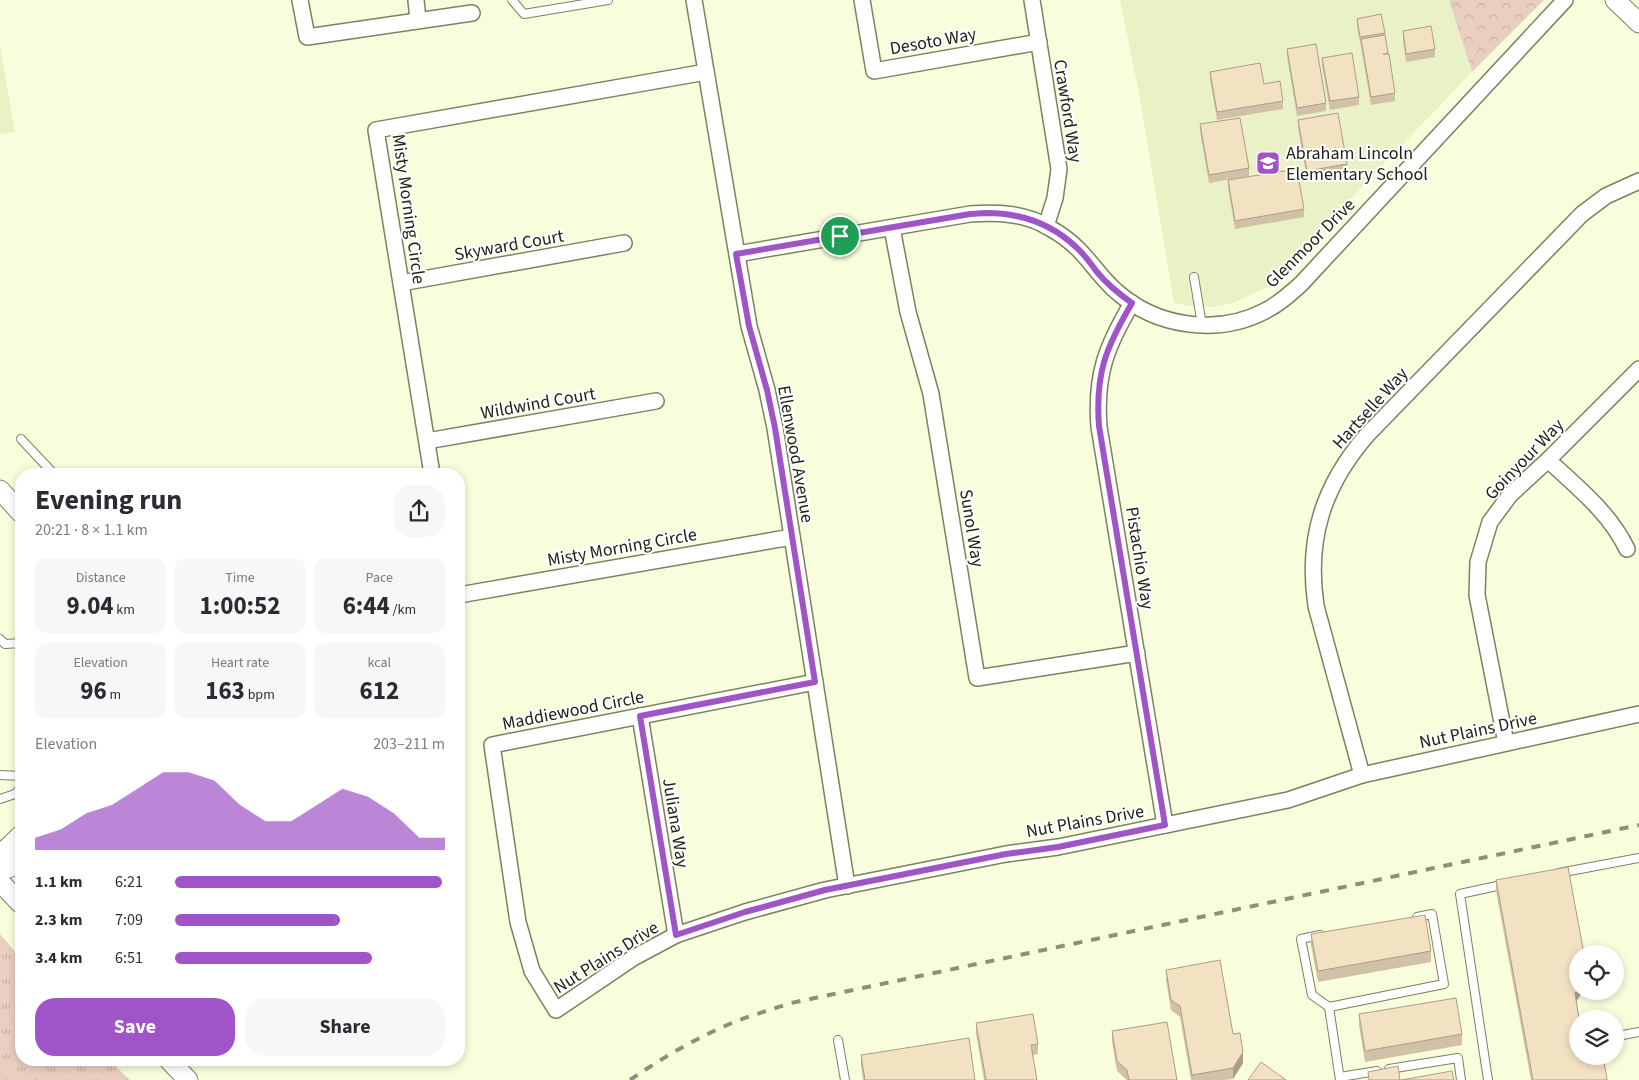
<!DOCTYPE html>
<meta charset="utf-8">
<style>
:root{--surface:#fff;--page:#f7f7f7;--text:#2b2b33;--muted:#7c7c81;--accent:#9f54c7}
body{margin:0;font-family:"Source Sans 3",sans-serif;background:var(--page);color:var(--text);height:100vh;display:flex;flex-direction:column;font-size:19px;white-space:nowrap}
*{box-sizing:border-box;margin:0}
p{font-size:16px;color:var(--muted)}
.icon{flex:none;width:28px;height:28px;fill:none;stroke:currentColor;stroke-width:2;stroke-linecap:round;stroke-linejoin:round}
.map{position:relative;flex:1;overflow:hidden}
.side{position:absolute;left:15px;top:468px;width:450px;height:598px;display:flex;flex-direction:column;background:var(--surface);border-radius:20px;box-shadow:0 2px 8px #0003}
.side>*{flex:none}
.fabs{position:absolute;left:1569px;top:945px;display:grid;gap:10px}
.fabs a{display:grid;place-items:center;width:55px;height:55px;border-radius:50%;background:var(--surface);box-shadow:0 2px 8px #0003;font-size:25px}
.pin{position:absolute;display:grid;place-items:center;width:42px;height:42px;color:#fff;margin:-21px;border:2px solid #fff;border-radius:50%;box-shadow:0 1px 5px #0007}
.round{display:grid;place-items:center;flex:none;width:52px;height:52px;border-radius:20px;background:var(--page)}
.headline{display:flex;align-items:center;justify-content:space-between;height:85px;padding:0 20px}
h1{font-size:28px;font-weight:700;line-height:38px}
.metrics{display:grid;grid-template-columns:repeat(3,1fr);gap:8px;height:85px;padding:5px 20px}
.metrics div{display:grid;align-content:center;border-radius:12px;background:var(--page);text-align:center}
.metrics b{font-size:25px;font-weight:700}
.metrics small{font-size:14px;font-weight:400}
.metrics p{font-size:14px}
.chart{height:140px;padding:10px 20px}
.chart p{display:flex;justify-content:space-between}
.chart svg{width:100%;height:90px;margin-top:5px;fill:var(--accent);opacity:.7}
.action{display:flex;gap:10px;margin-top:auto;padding:10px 20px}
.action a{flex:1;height:58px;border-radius:20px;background:var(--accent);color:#fff;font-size:20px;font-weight:700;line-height:58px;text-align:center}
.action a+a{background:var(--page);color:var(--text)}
ul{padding:0 20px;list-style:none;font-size:16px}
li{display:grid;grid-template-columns:80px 60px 1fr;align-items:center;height:38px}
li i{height:12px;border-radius:6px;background:var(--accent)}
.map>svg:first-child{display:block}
</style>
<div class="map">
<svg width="1639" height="1080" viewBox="0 0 1639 1080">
<defs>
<pattern id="grass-tufts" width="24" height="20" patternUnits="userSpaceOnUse" patternTransform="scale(1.25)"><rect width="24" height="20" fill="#eacfc0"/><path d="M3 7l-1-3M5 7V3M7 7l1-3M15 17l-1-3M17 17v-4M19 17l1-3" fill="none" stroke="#c8b1a4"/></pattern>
<pattern id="park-crowns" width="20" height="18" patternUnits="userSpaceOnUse" patternTransform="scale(1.25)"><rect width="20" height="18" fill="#eacfc0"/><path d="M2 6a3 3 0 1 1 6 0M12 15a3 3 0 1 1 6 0" fill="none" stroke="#c8b1a4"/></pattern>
</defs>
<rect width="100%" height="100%" fill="#f8fedb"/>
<!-- built -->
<g fill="#eaf1c7">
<path d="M 1120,0 L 1449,0 L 1472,72 L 1318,233 L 1306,242 L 1291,265 L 1267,287 L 1233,303 L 1215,307 L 1189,306 L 1174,303 L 1139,93 Z"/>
<path d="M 0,45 L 15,132 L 0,134 Z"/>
</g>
<!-- grass -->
<path fill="url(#grass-tufts)" d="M 0,934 L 21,959 L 21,1059 L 108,1059 L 130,1080 L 0,1080 Z"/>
<!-- park -->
<path fill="url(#park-crowns)" d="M 1449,0 L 1544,0 L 1472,72 Z"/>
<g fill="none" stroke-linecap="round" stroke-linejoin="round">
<!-- service casing -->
<g stroke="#7c8162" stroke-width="10">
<g id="service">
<path d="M 512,0 L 524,14 L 608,0"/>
<path d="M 1194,277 L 1202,325"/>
<path d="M 21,439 L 54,474"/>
<path d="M 0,639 L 5,644 L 21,643"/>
<path d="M 0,775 L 21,776"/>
<path d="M 0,799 L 15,794 L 21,787"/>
<path d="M 1559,873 L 1639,858"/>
<path d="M 1320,935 L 1301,939 L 1312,995 L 1329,1007 L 1340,1080"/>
<path d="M 1329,1007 L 1444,984 L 1432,914 L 1417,917"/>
<path d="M 1623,1035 L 1639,1032"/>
<path d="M 838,1040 L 845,1080"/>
<path d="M 1389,1069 L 1458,1058 L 1461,1080"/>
<path d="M 1340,1077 L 1377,1071"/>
<path d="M 1488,1080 L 1460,894 L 1506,884"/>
</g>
</g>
<!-- minor casing -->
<g stroke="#7c8162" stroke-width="18">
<g id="minor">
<path d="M 300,0 L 307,37 L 472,13"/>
<path d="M 416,0 L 418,20"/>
<path d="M 694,0 L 749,326 L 767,390 L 775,428 L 847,886"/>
<path d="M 862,0 L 874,71 L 1039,42"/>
<path d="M 1032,0 L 1059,169 L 1055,198 L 1046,226"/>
<path d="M 892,228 L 908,312 L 931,394 L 977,678 L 1137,653"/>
<path d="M 737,254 L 970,214 C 997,212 1024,213 1048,227 C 1059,233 1069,240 1078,249 C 1092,263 1102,279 1116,291 C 1156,327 1217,336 1265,311 C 1279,304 1290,294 1301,284 L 1565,0"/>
<path d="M 401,283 L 624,243"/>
<path d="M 1132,303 C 1106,347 1095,375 1099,427 L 1165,825"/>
<path d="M 427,441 L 656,401"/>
<path d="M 1548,460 C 1578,488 1609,512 1627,549"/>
<path d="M 432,474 L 376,130 L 706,72"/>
<path d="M 459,595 L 792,537"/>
<path d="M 815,682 L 492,745 L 518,922 L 532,971 L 556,1010 L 633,958 L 676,935 L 745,912 L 825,890 L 1006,854 L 1058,847 L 1288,800 L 1362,775 L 1639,714"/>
<path d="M 640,716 L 676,935"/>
<path d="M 1506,743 L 1477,595 L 1478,562 L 1490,522 L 1510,495 L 1548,460 L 1639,369"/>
<path d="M 1362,775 L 1316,606 C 1306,539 1323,486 1367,435 L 1582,214 L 1606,196 L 1639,181"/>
</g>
</g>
<!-- tertiary casing -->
<g stroke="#7c8162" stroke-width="21">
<g id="tertiary">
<path d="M 1615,0 L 1639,23"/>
<path d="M 0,490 L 21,513"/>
<path d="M 0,855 L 21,835"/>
<path d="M 0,871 L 16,865 L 21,860"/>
<path d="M 0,882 L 21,904"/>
<path d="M 168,1059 L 188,1080"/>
</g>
</g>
<!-- service -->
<use href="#service" stroke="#fff" stroke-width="8"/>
<!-- minor -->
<use href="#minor" stroke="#fff" stroke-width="15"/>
<!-- tertiary -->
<use href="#tertiary" stroke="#fff" stroke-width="19"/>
<!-- rail -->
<path stroke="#8c9078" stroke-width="4" stroke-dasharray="9 9" stroke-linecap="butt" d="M 630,1080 C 662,1058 696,1038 732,1023 C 751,1015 771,1010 791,1003 L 1639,825"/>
</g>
<!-- wall -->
<g fill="#d1c2a7">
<path d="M 1357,19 L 1385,33 L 1395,93 L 1395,101 L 1371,105 L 1361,47 L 1357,27 Z"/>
<path d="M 1403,31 L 1435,49 L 1435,57 L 1406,62 L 1403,40 Z"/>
<path d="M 1287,49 L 1326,103 L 1326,111 L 1297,116 L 1287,57 Z"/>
<path d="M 1322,58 L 1359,97 L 1359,105 L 1330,110 L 1322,66 Z"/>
<path d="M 1210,72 L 1264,84 L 1283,101 L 1283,109 L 1217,120 L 1210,80 Z"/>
<path d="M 1298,120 L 1347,164 L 1347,172 L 1307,179 L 1298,128 Z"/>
<path d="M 1200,124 L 1249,168 L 1249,176 L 1209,183 L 1200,132 Z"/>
<path d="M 1228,180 L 1304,209 L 1304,217 L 1235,229 L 1228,188 Z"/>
<path d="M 1496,880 L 1578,991 L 1583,991 L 1577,1001 L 1579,1019 L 1607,1080 L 1531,1080 L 1496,891 Z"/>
<path d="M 1311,934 L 1431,951 L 1431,962 L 1318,982 L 1311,945 Z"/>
<path d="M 1166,970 L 1233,1034 L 1243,1063 L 1233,1079 L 1225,1080 L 1191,1080 L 1180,1017 L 1171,1010 L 1166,980 Z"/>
<path d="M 1359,1014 L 1462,1034 L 1462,1045 L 1365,1062 L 1359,1025 Z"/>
<path d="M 976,1023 L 1038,1044 L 1038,1054 L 1033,1055 L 1037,1080 L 984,1080 L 976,1034 Z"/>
<path d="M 1112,1031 L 1177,1080 L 1127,1080 L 1117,1071 L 1112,1042 Z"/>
<path d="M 861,1055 L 975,1080 L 863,1080 L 861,1065 Z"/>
</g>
<!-- shaded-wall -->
<g fill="#aa9e88">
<path d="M 1578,989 L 1578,991 L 1583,991 L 1575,1003 L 1575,993 Z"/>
<path d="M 1243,1052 L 1243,1063 L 1233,1079 L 1233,1068 Z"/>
</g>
<!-- building -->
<g fill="#f3e2c2" stroke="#aa9e88">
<path d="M 1381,14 L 1385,33 L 1360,37 L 1357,19 Z"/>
<path d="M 1431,26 L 1435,49 L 1406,54 L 1403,31 Z"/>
<path d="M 1385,35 L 1388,53 L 1383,54 L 1389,54 L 1395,93 L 1371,97 L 1361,39 Z"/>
<path d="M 1316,44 L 1326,103 L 1297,108 L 1287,49 Z"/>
<path d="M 1352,53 L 1359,97 L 1330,101 L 1322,58 Z"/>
<path d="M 1260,63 L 1264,84 L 1280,81 L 1283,101 L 1217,112 L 1210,72 Z"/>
<path d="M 1338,113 L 1347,164 L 1307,171 L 1298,120 Z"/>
<path d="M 1240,118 L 1249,168 L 1209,175 L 1200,124 Z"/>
<path d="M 1297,169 L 1304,209 L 1235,221 L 1228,180 Z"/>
<path d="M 1568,867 L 1584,954 L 1578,954 L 1578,989 L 1575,993 L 1579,1019 L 1578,1019 L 1578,1056 L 1603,1056 L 1607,1079 L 1607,1080 L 1533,1080 L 1496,880 Z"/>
<path d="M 1425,915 L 1431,951 L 1318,971 L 1311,934 Z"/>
<path d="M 1220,960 L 1233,1034 L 1240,1033 L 1243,1052 L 1233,1068 L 1192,1075 L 1180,1006 L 1171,1000 L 1166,970 Z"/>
<path d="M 1456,998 L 1462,1034 L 1365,1051 L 1359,1014 Z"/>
<path d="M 1033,1014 L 1038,1044 L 1031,1045 L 1037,1080 L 986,1080 L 976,1023 Z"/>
<path d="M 1167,1022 L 1177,1080 L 1129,1080 L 1127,1070 L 1117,1061 L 1112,1031 Z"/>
<path d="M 969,1038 L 975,1080 L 865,1080 L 861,1055 Z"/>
<path d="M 1261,1062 L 1286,1080 L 1248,1080 Z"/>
<path d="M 1398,1066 L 1400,1080 L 1369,1080 L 1368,1072 Z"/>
<path d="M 1452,1071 L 1454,1080 L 1401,1080 Z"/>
</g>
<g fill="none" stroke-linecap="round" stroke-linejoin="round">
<!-- route casing -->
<g stroke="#fff" stroke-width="10">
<path id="route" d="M 986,213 C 1020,213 1052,224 1077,248 C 1085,255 1091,264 1097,272 C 1107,284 1119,294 1132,303 C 1106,347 1095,374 1099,426 L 1165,825 L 1058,847 L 1006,854 L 825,890 L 745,912 L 676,935 L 640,716 L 815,682 L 775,428 L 767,390 L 749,326 L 736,254 L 970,214 Z"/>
</g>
<!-- route -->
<use href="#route" stroke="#9f54c7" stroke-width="6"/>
</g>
<!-- icons -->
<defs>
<g id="school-square" transform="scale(1.25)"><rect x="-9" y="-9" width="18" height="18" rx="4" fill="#9f54c7" stroke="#fff"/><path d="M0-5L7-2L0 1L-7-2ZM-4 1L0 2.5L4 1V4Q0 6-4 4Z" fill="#fff"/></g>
</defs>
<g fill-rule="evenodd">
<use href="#school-square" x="1268" y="163"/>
</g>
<g text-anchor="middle" stroke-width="4" stroke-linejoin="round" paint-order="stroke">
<!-- street labels -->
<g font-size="18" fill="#212316" stroke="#fff">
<text transform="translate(933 41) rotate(-10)" y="6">Desoto Way</text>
<text transform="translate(1068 111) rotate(81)" y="6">Crawford Way</text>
<text transform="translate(409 209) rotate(82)" y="6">Misty Morning Circle</text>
<text transform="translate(1310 243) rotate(-45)" y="6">Glenmoor Drive</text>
<text transform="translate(509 245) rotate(-10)" y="6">Skyward Court</text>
<text transform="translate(538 403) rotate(-10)" y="6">Wildwind Court</text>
<text transform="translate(1370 408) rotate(-48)" y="6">Hartselle Way</text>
<text transform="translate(796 454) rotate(80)" y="6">Ellenwood Avenue</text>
<text transform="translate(1524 459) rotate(-46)" y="6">Goinyour Way</text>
<text transform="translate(972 528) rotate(81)" y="6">Sunol Way</text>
<text transform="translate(622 547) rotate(-10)" y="6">Misty Morning Circle</text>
<text transform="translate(1140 558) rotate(81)" y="6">Pistachio Way</text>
<text transform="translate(573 710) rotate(-11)" y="6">Maddiewood Circle</text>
<text transform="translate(1478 730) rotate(-12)" y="6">Nut Plains Drive</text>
<text transform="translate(1085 821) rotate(-10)" y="6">Nut Plains Drive</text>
<text transform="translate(676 823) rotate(81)" y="6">Juliana Way</text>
<text transform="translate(606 957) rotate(-32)" y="6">Nut Plains Drive</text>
</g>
<!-- poi labels -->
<g font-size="18" fill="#212316" stroke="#fff" text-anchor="start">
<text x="1286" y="159">Abraham Lincoln<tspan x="1286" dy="21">Elementary School</tspan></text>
</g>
</g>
</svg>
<div class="fabs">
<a><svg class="icon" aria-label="locate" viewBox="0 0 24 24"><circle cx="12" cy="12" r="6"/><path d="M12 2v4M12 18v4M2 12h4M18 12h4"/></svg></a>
<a><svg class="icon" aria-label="layers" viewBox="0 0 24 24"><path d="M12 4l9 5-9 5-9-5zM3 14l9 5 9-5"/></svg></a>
</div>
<div class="pin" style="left:840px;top:236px;background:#1e9e55"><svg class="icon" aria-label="arrive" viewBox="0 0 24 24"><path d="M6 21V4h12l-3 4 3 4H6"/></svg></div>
<section class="side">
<div class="headline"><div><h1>Evening run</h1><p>20:21 · 8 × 1.1 km</p></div><a class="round"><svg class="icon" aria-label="share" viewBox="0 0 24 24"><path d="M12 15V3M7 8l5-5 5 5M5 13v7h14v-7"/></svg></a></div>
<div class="metrics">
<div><p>Distance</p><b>9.04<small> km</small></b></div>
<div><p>Time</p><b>1:00:52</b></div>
<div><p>Pace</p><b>6:44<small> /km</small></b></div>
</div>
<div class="metrics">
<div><p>Elevation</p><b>96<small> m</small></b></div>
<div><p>Heart rate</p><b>163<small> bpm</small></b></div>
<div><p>kcal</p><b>612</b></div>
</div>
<div class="chart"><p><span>Elevation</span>203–211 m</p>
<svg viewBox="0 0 160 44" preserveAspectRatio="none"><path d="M0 44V38L10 34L20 26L30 22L40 14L50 6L60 6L70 10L80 22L90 30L100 30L110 22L120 14L130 18L140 26L150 38L160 38V44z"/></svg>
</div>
<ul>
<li><b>1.1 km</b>6:21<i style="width:99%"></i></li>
<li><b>2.3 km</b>7:09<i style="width:61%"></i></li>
<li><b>3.4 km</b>6:51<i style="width:73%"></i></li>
</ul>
<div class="action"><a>Save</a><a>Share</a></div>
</section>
</div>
